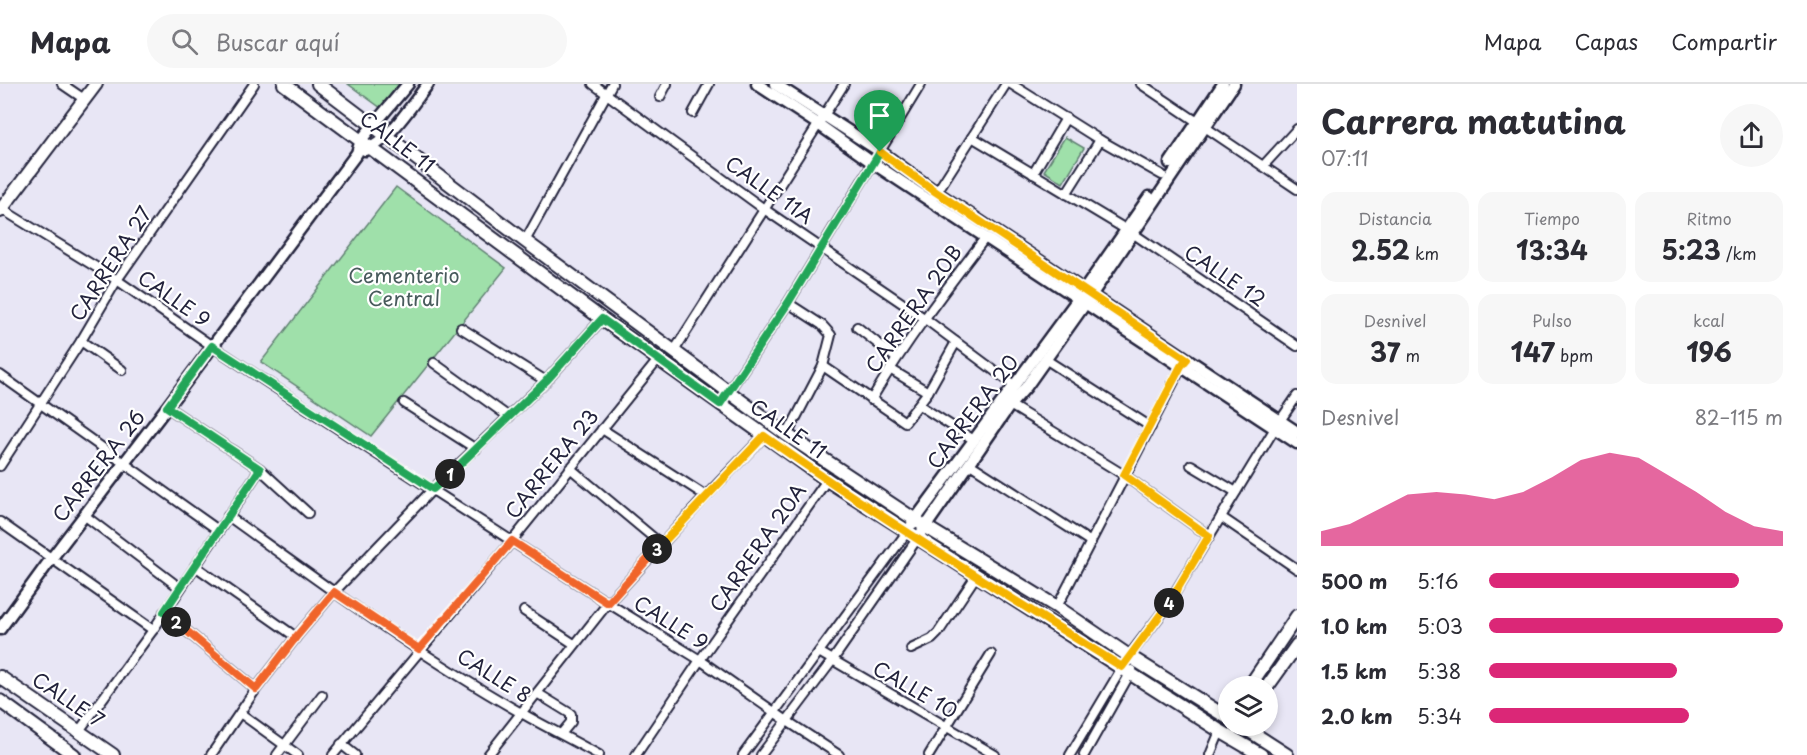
<!DOCTYPE html>
<html lang="es">
<meta charset="utf-8">
<style>
:root{--surface:#fff;--page:#f7f7f7;--text:#2b2b33;--muted:#7c7c81;--line:#e1e1e2;--accent:#db2777}
body{margin:0;font-family:"Playpen Sans",sans-serif;background:var(--page);color:var(--text);height:100vh;display:flex;flex-direction:column;font-size:22px;white-space:nowrap}
*{box-sizing:border-box;margin:0}
p{font-size:20px;color:var(--muted)}
.icon{flex:none;width:33px;height:33px;fill:none;stroke:currentColor;stroke-width:2;stroke-linecap:round;stroke-linejoin:round}
.map{position:relative;flex:1;overflow:hidden}
.sheet{display:flex;flex-direction:column;background:var(--surface);width:510px}
.sheet>*{flex:none}
.fabs{position:absolute;left:1218px;top:592px;display:grid;gap:12px}
.fabs a{display:grid;place-items:center;width:60px;height:60px;border-radius:50%;background:var(--surface);box-shadow:0 3px 9px #0003;font-size:30px}
.pin{position:absolute;display:grid;place-items:center;width:51px;height:51px;color:#fff;margin:-62px -26px;border-radius:50% 50% 50% 0;rotate:-45deg;box-shadow:0 0 6px #0007}
.pin .icon{rotate:45deg}
.km{position:absolute;width:30px;height:30px;margin:-15px;border-radius:50%;background:#222;color:#fff;font-size:16px;line-height:30px;text-align:center}
.round{display:grid;place-items:center;flex:none;width:63px;height:63px;border-radius:32px;background:var(--page)}
.summary{display:flex;align-items:center;justify-content:space-between;height:102px;padding:0 24px}
h1{font-size:33px;font-weight:700;line-height:45px}
.figures{display:grid;grid-template-columns:repeat(3,1fr);gap:9px;height:102px;padding:6px 24px}
.figures div{display:grid;align-content:center;border-radius:15px;background:var(--page);text-align:center}
.figures b{font-size:26px;font-weight:700}
.figures small{font-size:16px;font-weight:400}
.figures p{font-size:16px}
.chart{height:168px;padding:12px 24px}
.chart p{display:flex;justify-content:space-between}
.chart svg{width:100%;height:108px;margin-top:6px;fill:var(--accent);opacity:.7}
ul{padding:0 24px;list-style:none;font-size:20px}
li{display:grid;grid-template-columns:96px 72px 1fr;align-items:center;height:45px}
li i{height:15px;border-radius:8px;background:var(--accent)}
header{display:flex;align-items:center;gap:36px;box-sizing:border-box;height:84px;padding:0 30px;background:var(--surface);border-bottom:2px solid var(--line)}
header strong{font-size:28px}
nav{display:flex;gap:33px;margin-inline-start:auto;font-size:21px}
.search{width:420px;height:54px;background:var(--page);display:flex;align-items:center;gap:15px;box-sizing:border-box;padding:0 21px;border-radius:33px;color:var(--muted);font-size:22px}
main{display:flex;flex:1;min-height:0}
.map>svg:first-child{display:block}
</style>
<header>
<strong>Mapa</strong>
<div class="search"><svg class="icon" aria-label="search" viewBox="0 0 24 24"><circle cx="10" cy="10" r="6"/><path d="M15 15l6 6"/></svg>Buscar aquí</div>
<nav><a>Mapa</a><a>Capas</a><a>Compartir</a></nav>
</header>
<main>
<div class="map">
<svg width="1297" height="671" viewBox="0 0 1297 671">
<rect width="100%" height="100%" fill="#e8e6f5"/>
<filter id="ink" filterUnits="userSpaceOnUse"><feTurbulence type="fractalNoise" baseFrequency=".0167" numOctaves="2"/><feDisplacementMap in="SourceGraphic" scale="12" xChannelSelector="R" yChannelSelector="G"/><feConvolveMatrix kernelMatrix="1 2 1 2 8 2 1 2 1" color-interpolation-filters="sRGB"/></filter>
<g filter="url(#ink)">
<!-- green -->
<g fill="#9fe0aa" stroke="#608172" stroke-width="1.5">
<path d="M 348,0 L 399,0 L 381,24 Z"/>
<path d="M 1065,53 L 1084,64 L 1063,99 L 1044,87 Z"/>
<path d="M 396,103 L 506,184 L 371,352 L 261,278 Z"/>
</g>
<g fill="none" stroke-linecap="round" stroke-linejoin="round">
<!-- minor casing -->
<g stroke="#22223b" stroke-width="12">
<g id="minor">
<path d="M 62,0 L 84,15"/>
<path d="M 593,0 L 764,125 L 924,234 L 1015,302"/>
<path d="M 1011,0 L 1100,56 L 1162,91"/>
<path d="M 1141,0 L 1297,105"/>
<path d="M 660,13 L 667,0"/>
<path d="M 693,29 L 709,0"/>
<path d="M 972,53 L 1127,146"/>
<path d="M 1263,82 L 1297,45"/>
<path d="M 1033,90 L 1066,34"/>
<path d="M 1066,110 L 1100,56"/>
<path d="M 935,111 L 1006,0"/>
<path d="M 0,124 L 117,196 L 212,262 L 369,365 L 608,519 L 700,576 L 787,637 L 839,671"/>
<path d="M 1134,150 L 1297,262"/>
<path d="M 525,157 L 612,0"/>
<path d="M 857,243 L 896,274"/>
<path d="M 461,244 L 546,297"/>
<path d="M 81,257 L 122,286"/>
<path d="M 674,267 L 844,0"/>
<path d="M 1045,275 L 1151,343"/>
<path d="M 434,279 L 509,333"/>
<path d="M 823,282 L 905,338 L 928,308 L 956,258"/>
<path d="M 890,285 L 928,308"/>
<path d="M 0,291 L 218,446"/>
<path d="M 726,311 L 788,219 L 921,0"/>
<path d="M 871,316 C 905,259 945,206 985,154"/>
<path d="M 404,319 L 476,365"/>
<path d="M 919,321 L 974,356"/>
<path d="M 1010,321 L 1124,391 L 1209,452"/>
<path d="M 167,323 L 260,385 L 308,429"/>
<path d="M 602,345 L 706,412"/>
<path d="M 787,351 L 823,282 L 831,251 L 822,241 L 788,219"/>
<path d="M 970,380 L 1091,458"/>
<path d="M 1191,381 L 1236,408"/>
<path d="M 0,382 L 81,257 L 117,196 L 254,0"/>
<path d="M 570,384 L 661,460"/>
<path d="M 84,431 L 180,504"/>
<path d="M 228,432 C 324,501 420,572 523,630 C 548,644 574,657 599,671"/>
<path d="M 1221,433 L 1297,485"/>
<path d="M 0,438 L 153,546"/>
<path d="M 195,482 L 296,553"/>
<path d="M 1057,523 L 1183,280"/>
<path d="M 524,527 L 574,560"/>
<path d="M 164,528 L 256,605"/>
<path d="M 911,565 L 932,555 L 938,549 L 976,492"/>
<path d="M 819,568 L 995,671"/>
<path d="M 537,609 L 571,630 L 571,638 L 561,650"/>
<path d="M 240,629 L 298,671"/>
<path d="M 79,647 L 153,546 L 260,385"/>
<path d="M 341,660 L 355,671"/>
<path d="M 211,671 L 256,605 L 296,553 L 334,508 L 433,405 L 546,297 L 602,235"/>
<path d="M 277,671 L 322,611"/>
<path d="M 333,671 L 512,457 L 658,276"/>
<path d="M 488,671 L 608,519 L 706,412 L 764,352"/>
<path d="M 636,671 L 700,576 L 827,396"/>
<path d="M 743,671 L 907,448"/>
<path d="M 761,671 L 832,577 L 917,455"/>
<path d="M 929,671 L 991,570"/>
<path d="M 1070,671 L 1129,572 L 1165,525 L 1275,344 L 1297,312"/>
<path d="M 1084,671 L 1132,586"/>
<path d="M 1210,671 L 1220,647"/>
</g>
</g>
<!-- tertiary casing -->
<g stroke="#22223b" stroke-width="15">
<g id="tertiary">
<path d="M 757,0 L 818,40 L 873,79 L 1297,359"/>
<path d="M 775,0 L 881,68 L 936,108 L 1297,348"/>
<path d="M 365,66 C 388,59 413,19 428,0"/>
<path d="M 1170,79 L 1223,0"/>
<path d="M 912,440 L 1078,215 L 1149,113"/>
<path d="M 917,455 L 1010,321 L 1026,303 L 1092,210 L 1234,0"/>
<path d="M 0,545 L 51,475 L 167,323 L 357,69 L 361,56 L 408,0"/>
</g>
</g>
<!-- primary casing -->
<g stroke="#22223b" stroke-width="16">
<g id="primary">
<path d="M 284,0 L 602,235 L 827,396 L 1220,647 L 1261,671"/>
<path d="M 318,0 L 525,157 L 787,351 L 926,443 L 1057,523 L 1129,572 L 1228,634"/>
<path d="M 0,127 L 96,0"/>
<path d="M 0,593 L 113,671"/>
<path d="M 1249,603 L 1297,532"/>
<path d="M 1267,603 L 1297,561"/>
<path d="M 0,617 L 74,671"/>
<path d="M 1242,642 L 1287,671"/>
</g>
</g>
<!-- minor -->
<use href="#minor" stroke="#fff" stroke-width="8"/>
<!-- tertiary -->
<use href="#tertiary" stroke="#fff" stroke-width="10"/>
<!-- primary -->
<use href="#primary" stroke="#fff" stroke-width="12"/>
</g>
</g>
<g fill="none" stroke-linecap="round" stroke-linejoin="round" filter="url(#ink)">
<!-- split-1 casing -->
<g stroke="#fff" stroke-width="12">
<path id="split-1" d="M 450,390 L 546,297 L 602,235 L 720,320 L 788,219 L 880,68"/>
</g>
<!-- split-2 casing -->
<g stroke="#fff" stroke-width="12">
<path id="split-2" d="M 176,538 L 164,528 L 260,385 L 167,323 L 212,262 L 433,405 L 450,390"/>
</g>
<!-- split-3 casing -->
<g stroke="#fff" stroke-width="12">
<path id="split-3" d="M 176,538 L 256,605 L 296,553 L 334,508 L 419,565 L 512,457 L 608,519 L 657,465"/>
</g>
<!-- split-4 casing -->
<g stroke="#fff" stroke-width="12">
<path id="split-4" d="M 657,465 L 764,352 C 880,434 1001,508 1122,583 L 1169,519"/>
</g>
<!-- split-5 casing -->
<g stroke="#fff" stroke-width="12">
<path id="split-5" d="M 880,68 L 936,108 L 1187,275 L 1181,282 L 1124,391 L 1209,452 L 1169,519"/>
</g>
<!-- split-1 -->
<use href="#split-1" stroke="#22a559" stroke-width="8"/>
<!-- split-2 -->
<use href="#split-2" stroke="#22a559" stroke-width="8"/>
<!-- split-3 -->
<use href="#split-3" stroke="#f0652b" stroke-width="8"/>
<!-- split-4 -->
<use href="#split-4" stroke="#f5b400" stroke-width="8"/>
<!-- split-5 -->
<use href="#split-5" stroke="#f5b400" stroke-width="8"/>
</g>
<g text-anchor="middle" stroke-width="4.5" stroke-linejoin="round" paint-order="stroke">
<!-- street labels -->
<g font-size="20" fill="#22223b" stroke="#fff">
<text transform="translate(397 58) rotate(37)" y="7">CALLE 11</text>
<text transform="translate(769 106) rotate(35)" y="7">CALLE 11A</text>
<text transform="translate(111 180) rotate(-57)" y="7">CARRERA 27</text>
<text transform="translate(1225 192) rotate(34)" y="7">CALLE 12</text>
<text transform="translate(174 215) rotate(35)" y="7">CALLE 9</text>
<text transform="translate(914 225) rotate(-55)" y="7">CARRERA 20B</text>
<text transform="translate(973 328) rotate(-53)" y="7">CARRERA 20</text>
<text transform="translate(788 345) rotate(35)" y="7">CALLE 11</text>
<text transform="translate(552 380) rotate(-51)" y="7">CARRERA 23</text>
<text transform="translate(99 382) rotate(-52)" y="7">CARRERA 26</text>
<text transform="translate(758 464) rotate(-55)" y="7">CARRERA 20A</text>
<text transform="translate(671 539) rotate(32)" y="7">CALLE 9</text>
<text transform="translate(494 592) rotate(32)" y="7">CALLE 8</text>
<text transform="translate(915 606) rotate(30)" y="7">CALLE 10</text>
<text transform="translate(68 616) rotate(34)" y="7">CALLE 7</text>
</g>
<!-- park labels -->
<g font-size="20" fill="#485b5c" stroke="#fff">
<text x="404" y="199">Cementerio<tspan x="404" dy="23">Central</tspan></text>
</g>
</g>
</svg>
<div class="fabs">
<a><svg class="icon" aria-label="layers" viewBox="0 0 24 24"><path d="M12 4l9 5-9 5-9-5zM3 14l9 5 9-5"/></svg></a>
</div>
<div class="pin" style="left:880px;top:68px;background:#1e9e55"><svg class="icon" aria-label="arrive" viewBox="0 0 24 24"><path d="M6 21V4h12l-3 4 3 4H6"/></svg></div>
<b class="km" style="left:450px;top:390px">1</b>
<b class="km" style="left:176px;top:538px">2</b>
<b class="km" style="left:657px;top:465px">3</b>
<b class="km" style="left:1169px;top:519px">4</b>
</div>
<section class="sheet">
<div class="summary"><div><h1>Carrera matutina</h1><p>07:11</p></div><a class="round"><svg class="icon" aria-label="share" viewBox="0 0 24 24"><path d="M12 15V3M7 8l5-5 5 5M5 13v7h14v-7"/></svg></a></div>
<div class="figures">
<div><p>Distancia</p><b>2.52<small> km</small></b></div>
<div><p>Tiempo</p><b>13:34</b></div>
<div><p>Ritmo</p><b>5:23<small> /km</small></b></div>
</div>
<div class="figures">
<div><p>Desnivel</p><b>37<small> m</small></b></div>
<div><p>Pulso</p><b>147<small> bpm</small></b></div>
<div><p>kcal</p><b>196</b></div>
</div>
<div class="chart"><p><span>Desnivel</span>82–115 m</p>
<svg viewBox="0 0 160 44" preserveAspectRatio="none"><path d="M0 44V38L10 35L20 29L30 23L40 22L50 23L60 25L70 22L80 16L90 9L100 6L110 8L120 15L130 22L140 30L150 36L160 38V44z"/></svg>
</div>
<ul>
<li><b>500 m</b>5:16<i style="width:85%"></i></li>
<li><b>1.0 km</b>5:03<i style="width:100%"></i></li>
<li><b>1.5 km</b>5:38<i style="width:64%"></i></li>
<li><b>2.0 km</b>5:34<i style="width:68%"></i></li>
</ul>
</section>
</main>
